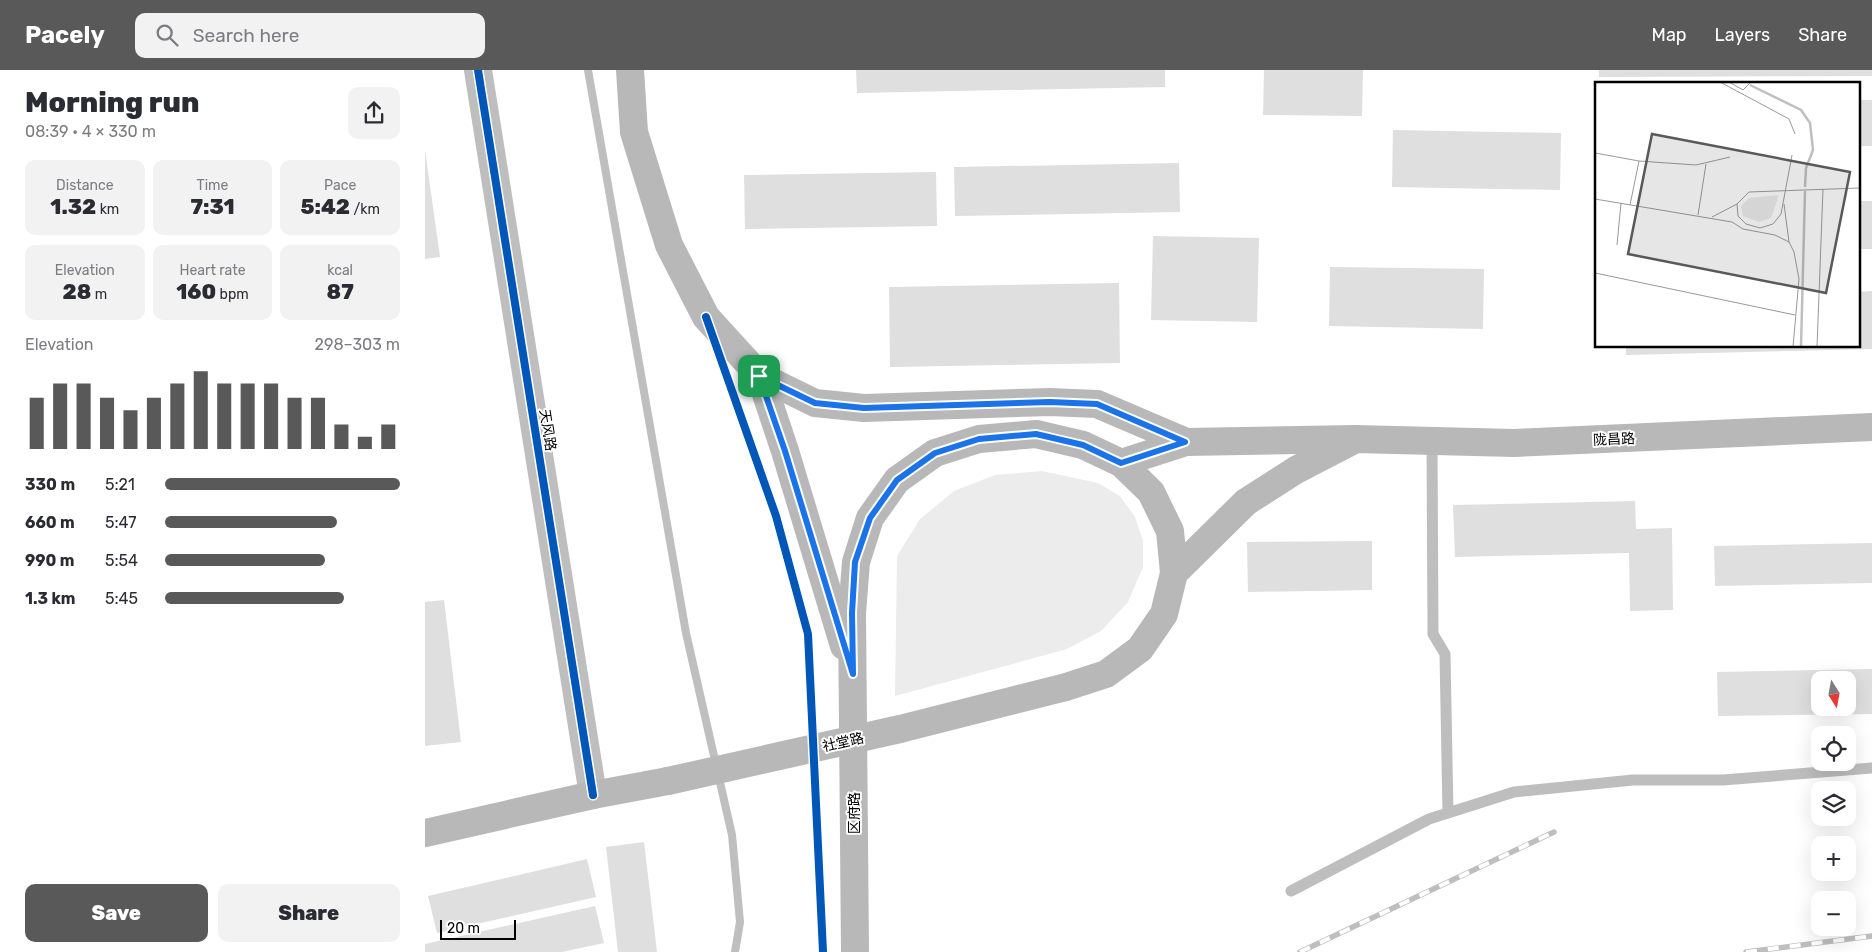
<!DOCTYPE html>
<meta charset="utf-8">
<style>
:root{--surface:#fff;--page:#f2f2f3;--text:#2b2b33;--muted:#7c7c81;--accent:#595959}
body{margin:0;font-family:Rubik,"Noto Sans SC",sans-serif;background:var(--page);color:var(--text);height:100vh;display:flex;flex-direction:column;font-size:19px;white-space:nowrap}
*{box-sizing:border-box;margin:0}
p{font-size:16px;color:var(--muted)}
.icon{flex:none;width:28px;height:28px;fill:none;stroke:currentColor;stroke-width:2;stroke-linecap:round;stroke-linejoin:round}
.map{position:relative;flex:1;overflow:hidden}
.drawer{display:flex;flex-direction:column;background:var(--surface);width:425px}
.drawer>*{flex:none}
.needle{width:32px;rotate:169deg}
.buttons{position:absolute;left:1386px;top:601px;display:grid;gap:10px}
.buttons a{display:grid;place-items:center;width:45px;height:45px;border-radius:10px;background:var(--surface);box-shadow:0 5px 20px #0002;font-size:25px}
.scale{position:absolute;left:15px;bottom:12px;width:76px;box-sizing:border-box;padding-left:5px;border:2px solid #000;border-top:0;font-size:14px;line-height:18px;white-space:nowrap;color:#000;-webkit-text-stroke:4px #fff;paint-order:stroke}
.pin{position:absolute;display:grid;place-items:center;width:42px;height:42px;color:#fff;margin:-21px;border-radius:10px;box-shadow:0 2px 8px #0006}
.round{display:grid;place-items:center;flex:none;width:52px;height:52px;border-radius:10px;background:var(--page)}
.head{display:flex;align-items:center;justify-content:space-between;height:85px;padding:0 25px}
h1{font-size:28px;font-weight:800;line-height:38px}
.figures{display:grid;grid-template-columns:repeat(3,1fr);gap:8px;height:85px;padding:5px 25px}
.figures div{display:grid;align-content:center;border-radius:10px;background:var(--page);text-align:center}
.figures b{font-size:21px;font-weight:800}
.figures small{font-size:14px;font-weight:400}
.figures p{font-size:14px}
.chart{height:140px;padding:10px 25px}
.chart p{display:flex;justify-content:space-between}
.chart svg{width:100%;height:90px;margin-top:5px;stroke:var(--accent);stroke-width:6}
.action{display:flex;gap:10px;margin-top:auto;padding:10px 25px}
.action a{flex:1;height:58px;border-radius:10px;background:var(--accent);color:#fff;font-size:20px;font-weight:800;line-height:58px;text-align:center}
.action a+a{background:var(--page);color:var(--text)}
ul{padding:0 25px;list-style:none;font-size:16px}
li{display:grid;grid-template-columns:80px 60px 1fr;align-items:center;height:38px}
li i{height:12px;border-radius:6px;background:var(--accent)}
header{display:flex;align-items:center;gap:30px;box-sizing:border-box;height:70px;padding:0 25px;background:var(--accent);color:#fff}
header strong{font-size:24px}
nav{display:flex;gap:28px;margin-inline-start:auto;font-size:18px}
.search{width:350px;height:45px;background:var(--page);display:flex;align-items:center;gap:12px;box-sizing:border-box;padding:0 18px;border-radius:10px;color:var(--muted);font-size:19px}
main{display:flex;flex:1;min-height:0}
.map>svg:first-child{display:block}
</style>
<header>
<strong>Pacely</strong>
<div class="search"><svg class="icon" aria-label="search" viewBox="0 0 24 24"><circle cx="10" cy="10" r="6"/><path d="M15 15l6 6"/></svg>Search here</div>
<nav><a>Map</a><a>Layers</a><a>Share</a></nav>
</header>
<main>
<section class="drawer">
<div class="head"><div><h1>Morning run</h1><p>08:39 · 4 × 330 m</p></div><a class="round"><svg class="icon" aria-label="share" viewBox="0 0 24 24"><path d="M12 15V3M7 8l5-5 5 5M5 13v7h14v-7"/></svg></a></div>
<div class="figures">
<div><p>Distance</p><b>1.32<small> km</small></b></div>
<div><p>Time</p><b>7:31</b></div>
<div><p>Pace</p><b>5:42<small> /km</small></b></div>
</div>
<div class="figures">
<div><p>Elevation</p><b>28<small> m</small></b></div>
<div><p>Heart rate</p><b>160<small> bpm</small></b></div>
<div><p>kcal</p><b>87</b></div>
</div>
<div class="chart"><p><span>Elevation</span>298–303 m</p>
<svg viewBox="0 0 160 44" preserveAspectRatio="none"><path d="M5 44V19M15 44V12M25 44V12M35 44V19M45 44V25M55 44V19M65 44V12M75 44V6M85 44V12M95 44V12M105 44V12M115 44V19M125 44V19M135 44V32M145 44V38M155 44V32"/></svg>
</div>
<ul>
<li><b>330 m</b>5:21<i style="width:100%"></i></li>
<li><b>660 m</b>5:47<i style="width:73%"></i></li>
<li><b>990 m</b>5:54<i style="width:68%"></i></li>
<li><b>1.3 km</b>5:45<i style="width:76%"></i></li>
</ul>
<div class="action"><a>Save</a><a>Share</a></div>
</section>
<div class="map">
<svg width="1447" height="882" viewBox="0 0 1447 882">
<rect width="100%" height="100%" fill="#fff"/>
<!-- green -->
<path fill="#ececec" d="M 617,401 L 673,413 L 695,426 L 710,447 L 718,471 L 718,497 L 703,532 L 676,561 L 642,579 L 470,626 L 472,486 L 495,449 L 529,421 L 570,405 Z"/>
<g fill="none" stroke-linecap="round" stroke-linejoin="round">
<!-- stream -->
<path stroke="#bfbfbf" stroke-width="8" d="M 163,0 L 261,563 L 307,765 L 315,852 L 310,882"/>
</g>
<!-- building -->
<g fill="#dfdfdf" fill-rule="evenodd">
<path d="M 431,0 L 740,0 L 740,17 L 432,23 Z"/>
<path d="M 839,0 L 938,0 L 937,46 L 838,45 Z"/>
<path d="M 1174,0 L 1447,0 L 1447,6 L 1174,7 Z"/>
<rect x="1433" y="30" width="14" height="46"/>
<path d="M 968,60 L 1136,63 L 1135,120 L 967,117 Z"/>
<path d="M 0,80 L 15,187 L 0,189 Z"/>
<path d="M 754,93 L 755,142 L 530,146 L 529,97 Z"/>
<path d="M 511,102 L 512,156 L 320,159 L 319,105 Z"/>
<rect x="1433" y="131" width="14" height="48"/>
<path d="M 728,166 L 834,168 L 832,252 L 726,250 Z"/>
<path d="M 905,197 L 1059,199 L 1058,259 L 904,256 Z"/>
<path d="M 694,213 L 695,293 L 465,297 L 464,217 Z"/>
<path d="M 1447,221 L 1447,279 L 1201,285 L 1201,276 L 1433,276 L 1433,222 Z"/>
<path d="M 1210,431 L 1211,459 L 1247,458 L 1248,540 L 1205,541 L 1204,483 L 1030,487 L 1028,435 Z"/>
<path d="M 947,471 L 947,520 L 823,522 L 822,472 Z"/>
<path d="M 1447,473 L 1447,513 L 1290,516 L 1289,476 Z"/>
<path d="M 19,530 L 36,672 L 0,676 L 0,532 Z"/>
<path d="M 1447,599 L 1447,644 L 1293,646 L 1292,602 ZM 1395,610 L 1422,610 L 1422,638 L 1395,638 Z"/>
<path d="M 219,772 L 232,882 L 193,882 L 181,777 Z"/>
<path d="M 162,789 L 171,827 L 12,863 L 3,826 Z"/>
<path d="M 170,836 L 179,873 L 137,882 L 0,882 L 0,874 Z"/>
</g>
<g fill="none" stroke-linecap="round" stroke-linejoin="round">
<!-- service -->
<g stroke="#bebebe" stroke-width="11">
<path d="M 1007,371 L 1008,564 L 1020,584 L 1023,743"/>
<path d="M 866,821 L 1004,749 L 1089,722 L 1208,710 L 1298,710 L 1447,698"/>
</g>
<!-- tertiary -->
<path stroke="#bebebe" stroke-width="28" d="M 53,0 L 168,725"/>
<!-- secondary -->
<g stroke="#b8b8b8" stroke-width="28">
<path d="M 205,0 L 209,62 L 244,175 L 281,247 L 335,306 L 390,333 L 439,338 L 625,332 L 672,334 L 761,372 L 930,369 L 1089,373 L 1447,357"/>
<path d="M 335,306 L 360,381 L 419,576"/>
<path d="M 696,393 L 761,372"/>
<path d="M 749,503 L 821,432 L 871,400 L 925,372"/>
<path d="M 0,763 L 168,725 L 243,711"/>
<path d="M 430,882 L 427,543 L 431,492 L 445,448 L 472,410 L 510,383 L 554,369 L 611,364 L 658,375 L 696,393 L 726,422 L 745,461 L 749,503 L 739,544 L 715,579 L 681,604 L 641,617 L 475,659"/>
</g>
<!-- rail casing -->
<g stroke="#bebebe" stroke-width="5.5">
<g id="rail">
<path d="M 875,882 L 1129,762"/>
<path d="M 1321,882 L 1447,866"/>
</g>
</g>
<!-- rail -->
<use href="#rail" stroke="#fff" stroke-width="4" stroke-dasharray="11" stroke-linecap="butt"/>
<!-- secondary-bridge -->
<path stroke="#b8b8b8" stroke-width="28" d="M 243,711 L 475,659"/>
<!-- cycleway casing -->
<g stroke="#fff" stroke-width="11">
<g id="cycleway">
<path d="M 53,0 L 168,725"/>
<path d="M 281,247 L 351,446 L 383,564 L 398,882"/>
</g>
</g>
<!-- cycleway -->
<use href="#cycleway" stroke="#0057b8" stroke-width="8"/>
</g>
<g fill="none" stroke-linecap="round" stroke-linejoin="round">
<!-- route casing -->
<g stroke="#fff" stroke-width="10">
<path id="route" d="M 334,306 L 390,333 L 439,338 L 625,332 L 672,334 L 760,372 L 696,393 L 658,375 L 611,364 L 554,369 L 510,383 L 472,410 L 445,448 L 430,492 L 427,543 L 428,604 L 360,381 Z"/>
</g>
<!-- route -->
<use href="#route" stroke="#1a73e8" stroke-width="6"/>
</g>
<g text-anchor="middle" stroke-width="4" stroke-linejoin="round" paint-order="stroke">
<!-- street labels -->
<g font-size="14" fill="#000" stroke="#fff">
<text transform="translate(123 360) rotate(81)" y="5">天风路</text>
<text transform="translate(1189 369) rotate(-3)" y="5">陇昌路</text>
<text transform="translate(418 672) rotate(-13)" y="5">社堂路</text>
<text transform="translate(429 743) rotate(-90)" y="5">区府路</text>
</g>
</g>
<!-- overview -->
<g transform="translate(1170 12)">
<rect width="265" height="265" fill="#fff"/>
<path d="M 184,113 L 176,136 L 164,140 L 148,134 L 146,124 L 154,116 Z" fill="#ececec"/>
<path fill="none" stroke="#bfbfbf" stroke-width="2.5" d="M 155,3 L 206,28 L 215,41 L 218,68 L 211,86 L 210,105M 206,265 L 210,109"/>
<path fill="none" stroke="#999" stroke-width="1" d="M 125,0 L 194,37 L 200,52M 134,0 L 148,8 L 156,0M 0,71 L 44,79 L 35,123M 44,79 L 101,83 L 135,75M 0,117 L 137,140 L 148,147 L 180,153 L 194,160 L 199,170 L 204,197 L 198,265M 142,122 L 143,134 L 151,142 L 165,146 L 178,142 L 186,132 L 197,73M 189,122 L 194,160M 103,133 L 111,82M 117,135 L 142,122 L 154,110 L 265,106M 22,163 L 26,121M 0,191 L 200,233M 222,265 L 228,107"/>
<path fill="#595959" fill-opacity="0.15" stroke="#595959" stroke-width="2.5" d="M 57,52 L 255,90 L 231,211 L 33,172 Z"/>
<rect width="265" height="265" fill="none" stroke="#000" stroke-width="2.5"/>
</g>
</svg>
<div class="buttons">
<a><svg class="needle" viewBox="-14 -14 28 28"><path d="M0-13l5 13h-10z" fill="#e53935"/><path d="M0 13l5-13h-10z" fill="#7c7c81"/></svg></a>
<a><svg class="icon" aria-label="locate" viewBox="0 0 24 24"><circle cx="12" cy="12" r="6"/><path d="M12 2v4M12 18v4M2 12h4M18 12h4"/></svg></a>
<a><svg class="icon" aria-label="layers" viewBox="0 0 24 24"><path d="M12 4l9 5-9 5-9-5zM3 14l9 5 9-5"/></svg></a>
<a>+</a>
<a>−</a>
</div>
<div class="scale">20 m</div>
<div class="pin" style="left:334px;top:306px;background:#1e9e55"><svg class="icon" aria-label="arrive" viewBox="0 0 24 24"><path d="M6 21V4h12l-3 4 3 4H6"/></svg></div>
</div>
</main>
